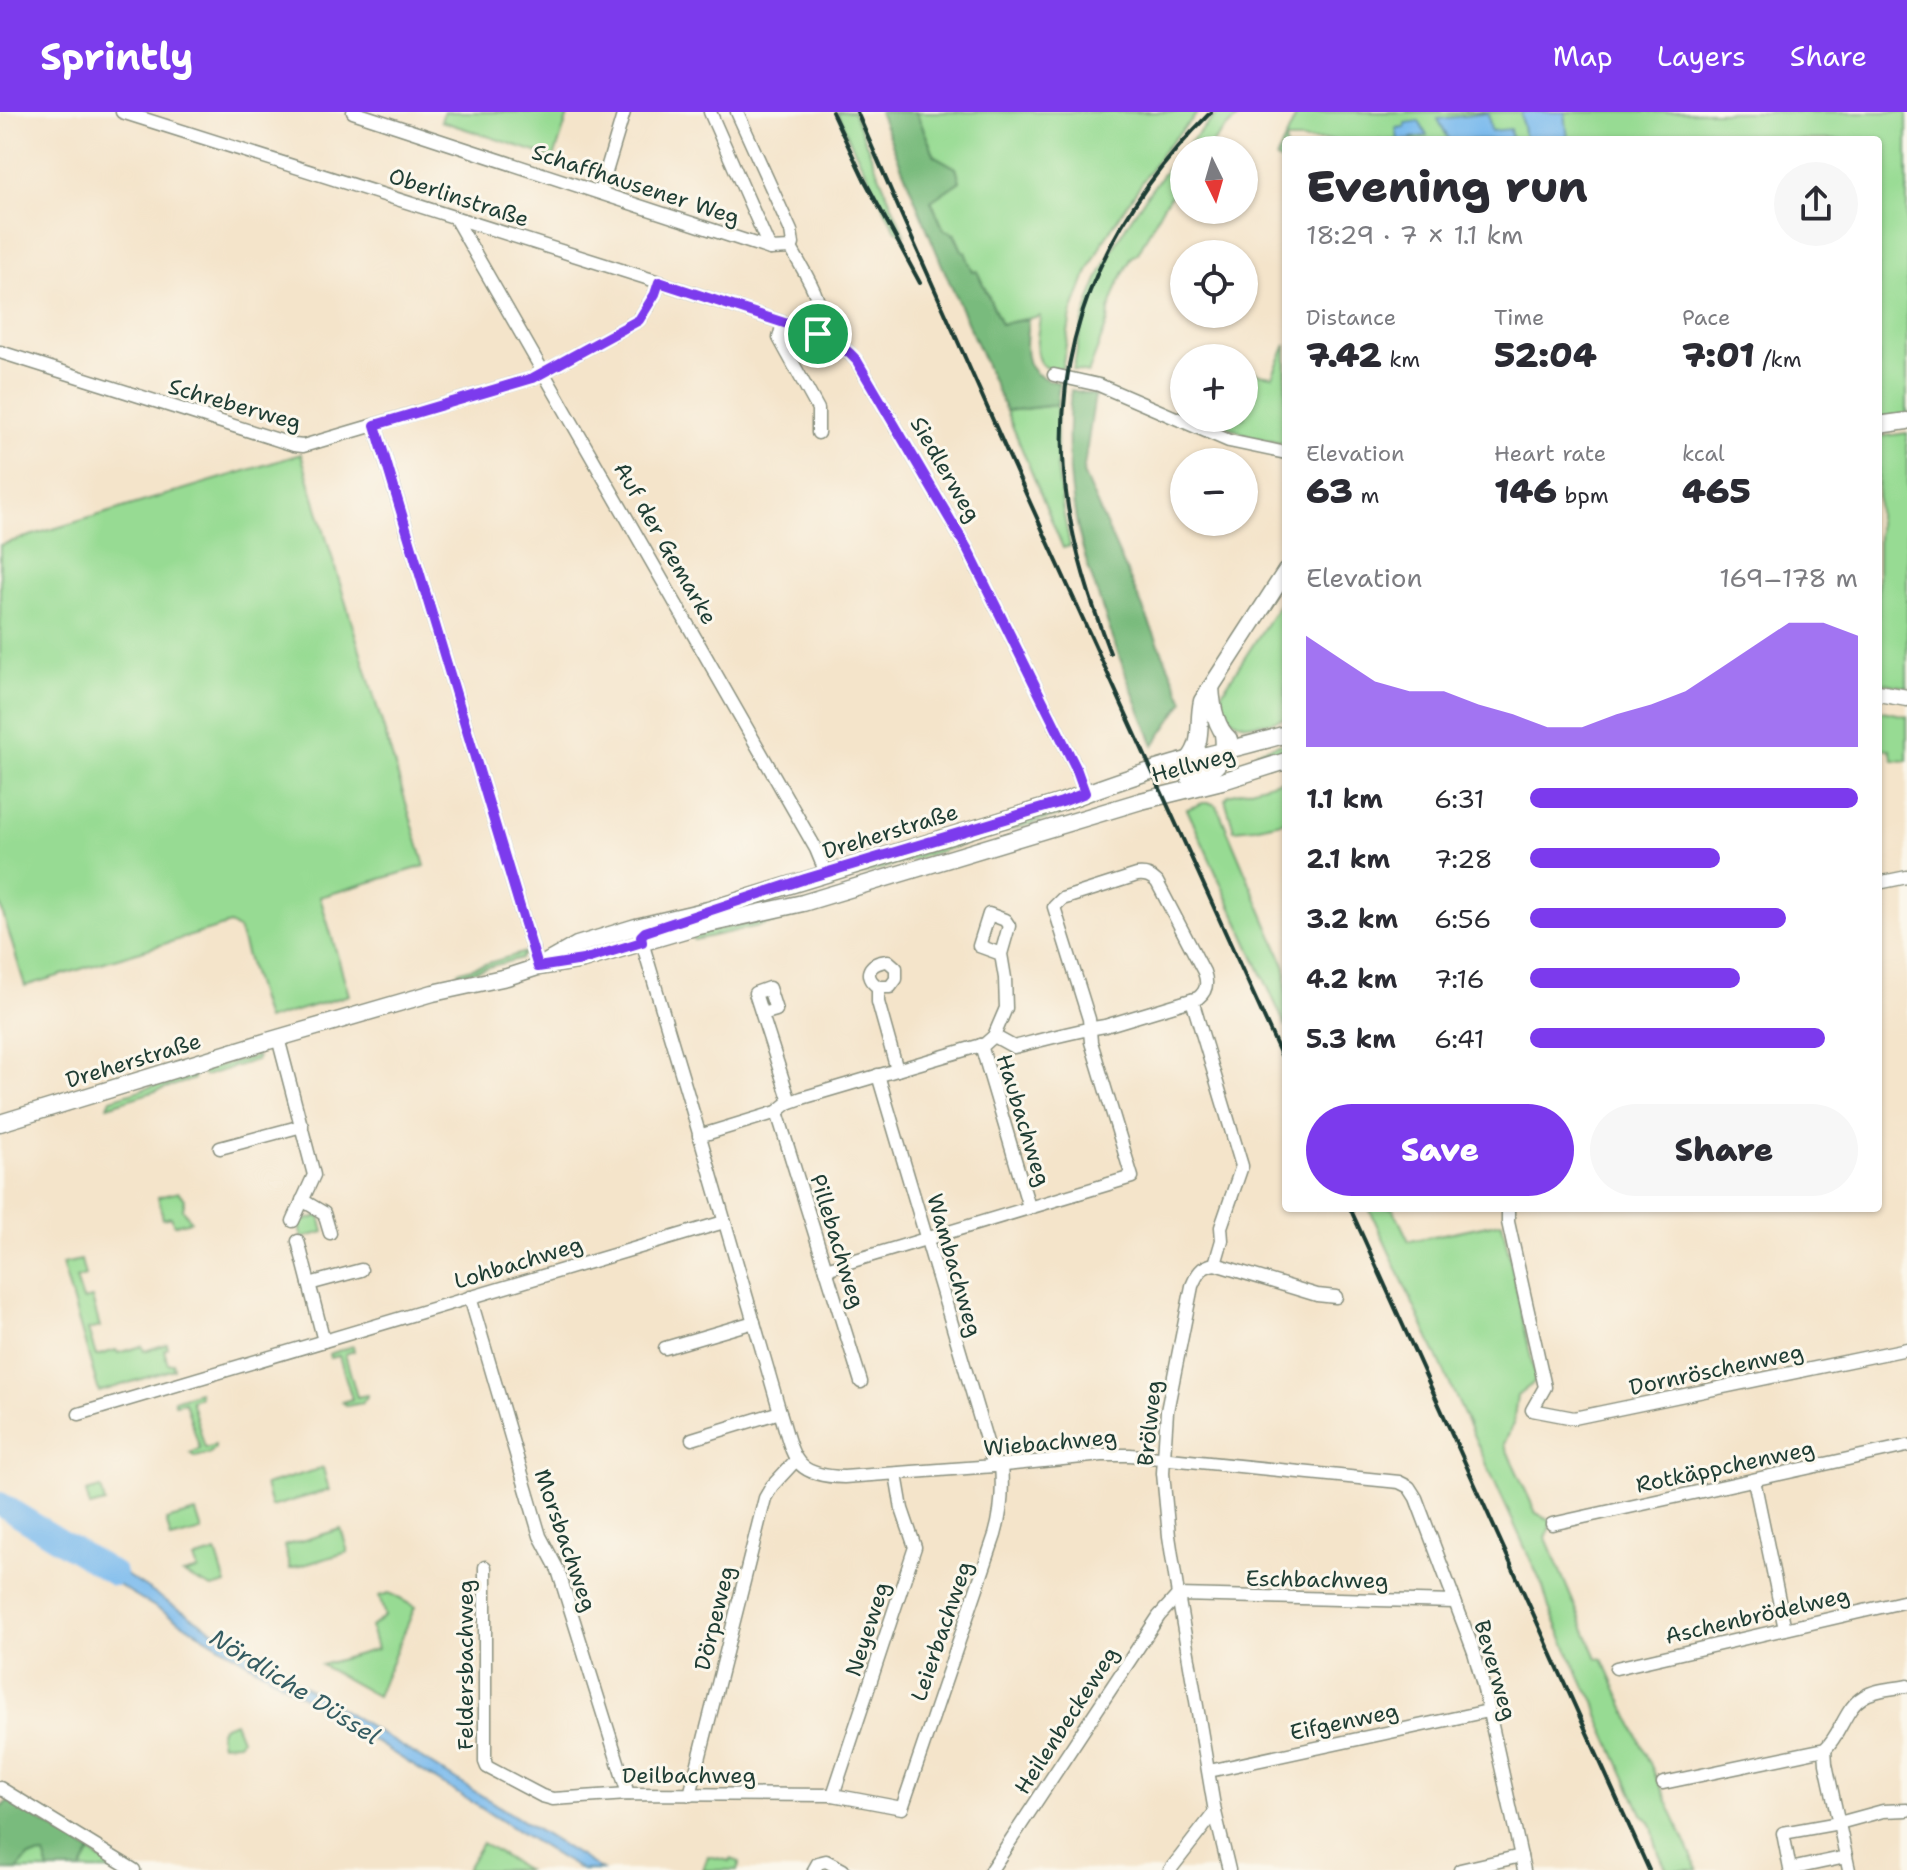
<!DOCTYPE html>
<meta charset="utf-8">
<style>
:root{--surface:#fff;--page:#f7f7f7;--text:#2b2b33;--muted:#7c7c81;--accent:#7c3aed}
body{margin:0;font-family:"Shantell Sans",sans-serif;background:var(--page);color:var(--text);height:100vh;display:flex;flex-direction:column;font-size:30px;white-space:nowrap}
*{box-sizing:border-box;margin:0}
p{font-size:26px;color:var(--muted)}
.icon{flex:none;width:44px;height:44px;fill:none;stroke:currentColor;stroke-width:2;stroke-linecap:round;stroke-linejoin:round}
.map{position:relative;flex:1;overflow:hidden}
.side{position:absolute;left:1282px;top:24px;width:600px;height:1076px;display:flex;flex-direction:column;background:var(--surface);border-radius:8px;box-shadow:0 2px 6px #0004}
.side>*{flex:none}
.needle{width:52px;rotate:175deg}
.controls{position:absolute;left:1170px;top:24px;display:grid;gap:16px}
.controls a{display:grid;place-items:center;width:88px;height:88px;border-radius:50%;background:var(--surface);box-shadow:0 2px 6px #0004;font-size:40px}
.pin{position:absolute;display:grid;place-items:center;width:68px;height:68px;color:#fff;margin:-34px;border:4px solid #fff;border-radius:50%;box-shadow:0 2px 8px #0007}
.round{display:grid;place-items:center;flex:none;width:84px;height:84px;border-radius:42px;background:var(--page)}
.head{display:flex;align-items:center;justify-content:space-between;height:136px;padding:0 24px}
h1{font-size:44px;font-weight:800;line-height:60px}
.metrics{display:grid;grid-template-columns:repeat(3,1fr);gap:12px;height:136px;padding:8px 24px}
.metrics div{display:grid;align-content:center}
.metrics b{font-size:34px;font-weight:800}
.metrics small{font-size:22px;font-weight:400}
.metrics p{font-size:22px}
.chart{height:224px;padding:16px 24px}
.chart p{display:flex;justify-content:space-between}
.chart svg{width:100%;height:144px;margin-top:8px;fill:var(--accent);opacity:.7}
.primary-button{display:flex;gap:16px;margin-top:auto;padding:16px 24px}
.primary-button a{flex:1;height:92px;border-radius:48px;background:var(--accent);color:#fff;font-size:32px;font-weight:800;line-height:92px;text-align:center}
.primary-button a+a{background:var(--page);color:var(--text)}
ul{padding:0 24px;list-style:none;font-size:26px}
li{display:grid;grid-template-columns:128px 96px 1fr;align-items:center;height:60px}
li i{height:20px;border-radius:10px;background:var(--accent)}
header{display:flex;align-items:center;gap:48px;box-sizing:border-box;height:112px;padding:0 40px;background:var(--accent);color:#fff}
header strong{font-size:38px}
nav{display:flex;gap:44px;margin-inline-start:auto;font-size:28px}
.map>svg:first-child{display:block}
</style>
<header>
<strong>Sprintly</strong>
<nav><a>Map</a><a>Layers</a><a>Share</a></nav>
</header>
<div class="map">
<svg width="1907" height="1758" viewBox="0 0 1907 1758">
<rect width="100%" height="100%" fill="#fbf7ec"/>
<filter id="ink" filterUnits="userSpaceOnUse"><feTurbulence type="fractalNoise" baseFrequency=".0125" numOctaves="2"/><feDisplacementMap in="SourceGraphic" scale="16" xChannelSelector="R" yChannelSelector="G"/><feConvolveMatrix kernelMatrix="1 2 1 2 8 2 1 2 1" color-interpolation-filters="sRGB"/></filter>
<filter id="wash" filterUnits="userSpaceOnUse"><feTurbulence type="fractalNoise" baseFrequency=".006" numOctaves="4" result="noise"/><feDisplacementMap in="SourceGraphic" scale="32" xChannelSelector="R" yChannelSelector="G"/><feGaussianBlur stdDeviation="1.8" result="paint"/><feColorMatrix in="noise" values="0 0 0 0 0 0 0 0 0 0 0 0 0 0 0 0 0 1.4 0 .05"/><feComposite in="paint" operator="in"/></filter>
<g filter="url(#wash)">
<rect width="100%" height="100%" fill="#f4e4ca"/>
<!-- green -->
<g fill="#97db93" stroke="#5b8c64" stroke-width="2">
<path d="M 444,0 L 569,0 L 554,46 L 441,9 Z"/>
<path d="M 837,0 L 853,0 L 904,122 L 896,119 L 849,27 Z"/>
<path d="M 916,0 L 1199,0 L 1163,39 L 1103,129 L 1085,166 L 1071,203 L 1062,256 C 1057,256 1052,258 1048,256 C 1029,251 1039,218 1040,204 L 1001,212 L 977,160 L 973,161 L 965,141 L 963,141 L 955,122 L 944,118 L 931,88 L 960,69 L 956,56 L 935,44 Z"/>
<path d="M 1219,0 L 1247,0 C 1230,9 1219,24 1206,38 L 1184,38 L 1184,66 L 1163,94 L 1138,141 L 1132,145 L 1119,170 L 1109,198 L 1108,209 L 1088,261 L 1073,258 C 1077,240 1079,221 1085,203 C 1108,125 1162,57 1219,0 Z"/>
<path d="M 1298,0 L 1907,0 L 1907,303 L 1878,306 L 1878,28 L 1286,28 L 1286,52 L 1276,47 Z"/>
<path d="M 1286,233 L 1286,332 L 1256,326 L 1205,306 L 1244,306 L 1244,254 L 1259,262 L 1272,264 Z"/>
<path d="M 1057,293 L 1057,355 L 1063,399 L 1070,434 L 1063,436 L 1006,299 Z"/>
<path d="M 1907,321 L 1907,575 L 1878,570 L 1878,325 Z"/>
<path d="M 301,342 L 425,754 L 320,785 L 349,883 L 266,908 L 239,818 L 230,812 L 25,874 L 0,792 L 0,433 Z"/>
<path d="M 1286,482 L 1286,606 C 1258,613 1225,622 1221,582 Z"/>
<path d="M 1878,598 L 1907,604 L 1907,649 L 1893,648 L 1890,638 L 1878,637 Z"/>
<path d="M 1286,630 L 1286,641 L 1260,649 L 1257,639 Z"/>
<path d="M 1286,667 L 1286,709 L 1254,716 L 1234,718 L 1225,687 L 1228,683 Z"/>
<path d="M 1203,691 L 1211,691 L 1217,694 L 1286,856 L 1286,915 L 1187,697 Z"/>
<path d="M 1059,699 L 1060,703 L 855,765 L 848,764 L 848,762 Z"/>
<path d="M 805,801 L 772,811 L 694,828 L 691,823 Z"/>
<path d="M 526,840 L 521,846 L 459,863 L 458,860 Z"/>
<path d="M 255,944 L 258,945 L 256,948 L 205,964 L 202,962 L 202,959 Z"/>
<path d="M 189,963 L 193,964 L 194,967 L 108,994 L 111,987 Z"/>
<path d="M 178,1080 L 185,1087 L 183,1097 L 191,1109 L 174,1113 L 171,1105 L 163,1107 L 158,1085 Z"/>
<path d="M 1369,1096 L 1393,1096 L 1409,1129 L 1502,1110 L 1536,1269 L 1517,1284 L 1513,1312 L 1504,1332 L 1536,1401 L 1552,1409 L 1546,1426 L 1597,1546 L 1603,1547 L 1698,1758 L 1667,1758 C 1663,1750 1658,1741 1656,1732 C 1651,1718 1656,1713 1642,1702 L 1598,1604 C 1597,1591 1594,1585 1585,1576 L 1549,1496 L 1543,1475 Z"/>
<path d="M 320,1104 L 324,1120 L 302,1126 L 298,1110 Z"/>
<path d="M 81,1148 L 85,1164 L 76,1167 L 83,1188 L 92,1186 L 100,1215 L 88,1218 L 96,1244 L 116,1238 L 118,1241 L 142,1234 L 144,1239 L 167,1232 L 168,1236 L 164,1238 L 168,1252 L 173,1251 L 174,1257 L 99,1280 L 62,1152 Z"/>
<path d="M 353,1234 L 354,1239 L 345,1242 L 357,1285 L 367,1283 L 367,1285 L 362,1291 L 347,1294 L 342,1290 L 352,1287 L 339,1244 L 330,1246 L 329,1242 Z"/>
<path d="M 199,1280 L 200,1285 L 191,1288 L 205,1336 L 215,1333 L 215,1336 L 209,1342 L 195,1345 L 190,1341 L 200,1337 L 185,1290 L 175,1292 L 174,1288 Z"/>
<path d="M 323,1356 L 329,1378 L 271,1395 L 265,1373 Z"/>
<path d="M 101,1376 L 105,1391 L 90,1395 L 86,1380 Z"/>
<path d="M 196,1400 L 202,1419 L 171,1427 L 166,1408 Z"/>
<path d="M 341,1417 L 348,1440 L 290,1457 L 284,1434 Z"/>
<path d="M 216,1440 L 226,1472 L 212,1476 L 183,1462 L 198,1458 L 194,1447 Z"/>
<path d="M 389,1481 L 415,1495 L 377,1584 L 321,1553 L 377,1537 L 371,1515 L 385,1504 L 379,1484 Z"/>
<path d="M 234,1610 L 241,1627 L 238,1631 L 221,1632 L 219,1622 L 222,1615 Z"/>
<path d="M 26,1702 L 118,1758 L 0,1758 L 0,1741 Z"/>
<path d="M 482,1731 L 526,1758 L 466,1758 Z"/>
<path d="M 708,1744 L 730,1749 L 731,1747 L 740,1750 L 737,1758 L 703,1758 Z"/>
</g>
<!-- forest -->
<g fill="#79bb7d" stroke="#4c7c58" stroke-width="2">
<path d="M 879,0 L 916,0 L 935,44 L 956,56 L 960,69 L 931,89 L 944,118 L 954,122 L 963,140 L 965,140 L 973,160 L 977,159 L 1001,212 L 1028,207 C 1027,225 1020,253 1040,264 C 1045,267 1053,269 1059,271 L 1057,293 L 1006,299 L 942,153 Z"/>
<path d="M 1071,278 L 1095,283 L 1083,361 L 1184,589 L 1154,633 C 1136,590 1119,546 1104,501 C 1092,466 1079,432 1074,395 C 1068,356 1067,317 1071,278 Z"/>
<path d="M 8,1689 L 91,1740 L 81,1758 L 49,1758 L 44,1743 L 28,1745 L 17,1758 L 0,1758 L 0,1696 Z"/>
</g>
<!-- water -->
<g fill="#78b9ed" stroke="#4c7b90" stroke-width="2">
<path d="M 1521,0 L 1565,0 L 1568,28 L 1525,28 Z"/>
<path d="M 1488,1 L 1491,19 L 1510,17 L 1512,28 L 1449,28 L 1438,7 Z"/>
<path d="M 1419,9 L 1427,24 L 1411,26 L 1411,28 L 1398,28 L 1396,16 L 1405,15 L 1405,11 Z"/>
<path d="M 0,1386 L 84,1438 L 78,1447 L 0,1397 Z"/>
<path d="M 90,1440 L 171,1492 L 602,1758 L 582,1758 L 564,1748 L 267,1562 L 83,1452 Z"/>
</g>
<g fill="none" stroke-linecap="round" stroke-linejoin="round">
<!-- river -->
<path stroke="#78b9ed" stroke-width="24" d="M 0,1392 L 114,1462"/>
</g>
</g>
<g filter="url(#ink)">
<g fill="none" stroke-linecap="round" stroke-linejoin="round">
<!-- street casing -->
<g stroke="#8a907f" stroke-width="15">
<g id="street">
<path d="M 122,0 L 659,170 L 818,222 L 842,234 L 857,249 L 968,438 L 1076,656 L 1085,681"/>
<path d="M 353,0 L 752,131 L 770,137 L 791,136 C 804,161 829,193 818,222"/>
<path d="M 710,0 L 770,137"/>
<path d="M 737,0 L 791,119 L 793,132 L 791,136"/>
<path d="M 600,80 L 624,0"/>
<path d="M 455,106 L 816,737 L 826,761"/>
<path d="M 783,211 L 779,226 L 818,297 L 818,321"/>
<path d="M 0,240 L 294,333 L 303,334 L 533,266 L 639,208 L 655,182 L 659,170"/>
<path d="M 1054,263 L 1099,273 L 1229,329 L 1286,341"/>
<path d="M 375,313 L 538,855 L 544,853"/>
<path d="M 1878,771 L 1907,765"/>
<path d="M 642,830 L 687,980 L 780,1300 C 794,1344 791,1364 844,1365 L 994,1354 L 1102,1343 L 1130,1343 L 1399,1370 L 1409,1375 L 1416,1386 L 1474,1540 L 1483,1573 L 1524,1758"/>
<path d="M 878,875 L 890,875 L 896,867 L 896,856 L 888,849 C 870,850 861,863 878,875 L 878,890 L 897,958"/>
<path d="M 1192,888 L 1242,1054 L 1221,1115 L 1222,1128 L 1215,1152"/>
<path d="M 762,902 L 776,898 L 769,876 L 755,881 L 790,990"/>
<path d="M 278,926 L 314,1063 L 293,1109"/>
<path d="M 981,933 L 1029,1095"/>
<path d="M 878,963 L 994,1354"/>
<path d="M 777,1000 L 861,1270"/>
<path d="M 699,1024 L 777,1000 L 788,991 L 802,986 L 985,932 L 994,924 L 1006,896 L 1005,866 L 1001,842 L 1009,814 L 1005,808 L 989,802 L 979,834 L 1001,842"/>
<path d="M 220,1036 L 302,1014"/>
<path d="M 302,1088 L 324,1101 L 330,1121"/>
<path d="M 1508,1096 L 1508,1110 L 1545,1275 L 1532,1298 L 1574,1306 L 1907,1237"/>
<path d="M 298,1129 L 324,1229"/>
<path d="M 1215,1152 C 1201,1154 1197,1162 1192,1174 L 1167,1299 L 1163,1361 L 1169,1424 L 1178,1483 L 1215,1700 L 1229,1758"/>
<path d="M 1215,1152 L 1317,1183 L 1336,1185"/>
<path d="M 826,1157 L 1132,1065 L 1091,930 L 1089,907 L 1054,795 L 1062,787 L 1137,763 C 1146,762 1151,764 1157,770 L 1204,860 C 1208,871 1207,879 1198,886 L 1105,914 C 1074,919 1045,927 1014,935 L 994,924"/>
<path d="M 309,1172 L 361,1158"/>
<path d="M 470,1185 L 540,1424 L 558,1458 L 628,1682"/>
<path d="M 665,1236 L 754,1210"/>
<path d="M 79,1302 L 724,1110"/>
<path d="M 692,1327 L 780,1300"/>
<path d="M 1754,1368 L 1785,1517"/>
<path d="M 1552,1412 L 1907,1334"/>
<path d="M 485,1455 L 485,1650 L 487,1655 L 542,1684 L 553,1687 L 628,1682 L 833,1683 L 902,1696 L 995,1423 C 1002,1399 1003,1377 1001,1353"/>
<path d="M 1616,1556 L 1907,1489"/>
<path d="M 1825,1637 L 1826,1652 L 1849,1758"/>
<path d="M 1209,1659 L 1488,1599"/>
<path d="M 1663,1671 L 1825,1637 C 1841,1622 1845,1596 1863,1585 C 1875,1577 1893,1577 1907,1574"/>
<path d="M 0,1676 L 134,1758"/>
<path d="M 690,1683 L 765,1386 L 772,1374 L 796,1348"/>
<path d="M 833,1683 L 915,1435 L 902,1397 L 896,1362"/>
<path d="M 1846,1745 L 1790,1757 L 1783,1721 L 1839,1711 L 1883,1699 L 1907,1698"/>
<path d="M 814,1758 L 818,1751 L 826,1749 L 843,1758"/>
<path d="M 991,1758 L 1159,1504 L 1178,1483 L 1455,1490"/>
<path d="M 1170,1758 L 1215,1700"/>
<path d="M 1460,1758 L 1521,1744"/>
</g>
</g>
<!-- secondary casing -->
<g stroke="#8a907f" stroke-width="19">
<g id="secondary">
<path d="M 1878,313 L 1907,309"/>
<path d="M 1211,575 C 1212,593 1215,615 1229,627"/>
<path d="M 1878,581 L 1907,586"/>
<path d="M 1189,647 C 1204,630 1197,610 1202,589 L 1286,459"/>
<path d="M 1190,667 C 1216,659 1227,650 1223,622"/>
<path d="M 547,850 L 577,833 L 636,815 L 708,798 L 1062,690 C 1104,674 1147,659 1191,647 C 1222,639 1254,632 1286,622"/>
<path d="M 0,1011 L 268,929 L 433,881 L 507,865 L 538,855 L 583,848 L 695,815 L 803,791 L 1141,689 L 1226,668 L 1286,649"/>
</g>
</g>
<!-- street -->
<use href="#street" stroke="#fff" stroke-width="12"/>
<!-- secondary -->
<use href="#secondary" stroke="#fff" stroke-width="16"/>
<!-- rail -->
<g stroke="#1f3d34" stroke-width="4">
<path d="M 832,0 L 864,67 L 920,171"/>
<path d="M 857,0 L 902,104 L 1008,342 L 1286,954"/>
<path d="M 1110,541 C 1092,494 1076,445 1068,395 C 1044,239 1101,110 1211,0"/>
<path d="M 1350,1096 L 1649,1758"/>
</g>
</g>
</g>
<g fill="none" stroke-linecap="round" stroke-linejoin="round" filter="url(#ink)">
<!-- route casing -->
<g stroke="#fff" stroke-width="16">
<path id="route" d="M 659,170 L 818,222 C 833,230 846,235 857,249 L 968,438 L 1076,656 L 1085,681 L 1062,690 L 805,767 L 645,820 L 641,824 L 642,830 L 583,848 L 538,855 L 375,313 L 533,266 L 639,208 L 655,182 Z"/>
</g>
<!-- route -->
<use href="#route" stroke="#7c3aed" stroke-width="10"/>
</g>
<g text-anchor="middle" stroke-width="6" stroke-linejoin="round" paint-order="stroke">
<!-- street labels -->
<g font-size="22" fill="#1f3d34" stroke="#fbf7ec">
<text transform="translate(636 72) rotate(18)" y="8">Schaffhausener Weg</text>
<text transform="translate(459 85) rotate(18)" y="8">Oberlinstraße</text>
<text transform="translate(235 292) rotate(16)" y="8">Schreberweg</text>
<text transform="translate(946 357) rotate(60)" y="8">Siedlerweg</text>
<text transform="translate(666 431) rotate(60)" y="8">Auf der Gemarke</text>
<text transform="translate(1193 652) rotate(-15)" y="8">Hellweg</text>
<text transform="translate(890 719) rotate(-17)" y="8">Dreherstraße</text>
<text transform="translate(133 948) rotate(-17)" y="8">Dreherstraße</text>
<text transform="translate(1024 1008) rotate(73)" y="8">Haubachweg</text>
<text transform="translate(838 1129) rotate(73)" y="8">Pillebachweg</text>
<text transform="translate(518 1150) rotate(-17)" y="8">Lohbachweg</text>
<text transform="translate(955 1153) rotate(74)" y="8">Wambachweg</text>
<text transform="translate(1716 1257) rotate(-12)" y="8">Dornröschenweg</text>
<text transform="translate(1149 1311) rotate(-84)" y="8">Brölweg</text>
<text transform="translate(1050 1330) rotate(-5)" y="8">Wiebachweg</text>
<text transform="translate(1725 1354) rotate(-12)" y="8">Rotkäppchenweg</text>
<text transform="translate(566 1428) rotate(71)" y="8">Morsbachweg</text>
<text transform="translate(1317 1467) rotate(1)" y="8">Eschbachweg</text>
<text transform="translate(1757 1503) rotate(-13)" y="8">Aschenbrödelweg</text>
<text transform="translate(714 1506) rotate(-76)" y="8">Dörpeweg</text>
<text transform="translate(867 1517) rotate(-72)" y="8">Neyeweg</text>
<text transform="translate(941 1519) rotate(-71)" y="8">Leierbachweg</text>
<text transform="translate(465 1553) rotate(-90)" y="8">Feldersbachweg</text>
<text transform="translate(1496 1558) rotate(74)" y="8">Beverweg</text>
<text transform="translate(1066 1608) rotate(-57)" y="8">Heilenbeckeweg</text>
<text transform="translate(1344 1609) rotate(-12)" y="8">Eifgenweg</text>
<text x="689" y="1671">Deilbachweg</text>
</g>
<!-- water labels -->
<g font-size="24" font-style="italic" fill="#355c62" stroke="#fbf7ec">
<text transform="translate(295 1575) rotate(32)" y="8">Nördliche Düssel</text>
</g>
</g>
</svg>
<div class="controls">
<a><svg class="needle" viewBox="-14 -14 28 28"><path d="M0-13l5 13h-10z" fill="#e53935"/><path d="M0 13l5-13h-10z" fill="#7c7c81"/></svg></a>
<a><svg class="icon" aria-label="locate" viewBox="0 0 24 24"><circle cx="12" cy="12" r="6"/><path d="M12 2v4M12 18v4M2 12h4M18 12h4"/></svg></a>
<a>+</a>
<a>−</a>
</div>
<div class="pin" style="left:818px;top:222px;background:#1e9e55"><svg class="icon" aria-label="arrive" viewBox="0 0 24 24"><path d="M6 21V4h12l-3 4 3 4H6"/></svg></div>
<section class="side">
<div class="head"><div><h1>Evening run</h1><p>18:29 · 7 × 1.1 km</p></div><a class="round"><svg class="icon" aria-label="share" viewBox="0 0 24 24"><path d="M12 15V3M7 8l5-5 5 5M5 13v7h14v-7"/></svg></a></div>
<div class="metrics">
<div><p>Distance</p><b>7.42<small> km</small></b></div>
<div><p>Time</p><b>52:04</b></div>
<div><p>Pace</p><b>7:01<small> /km</small></b></div>
</div>
<div class="metrics">
<div><p>Elevation</p><b>63<small> m</small></b></div>
<div><p>Heart rate</p><b>146<small> bpm</small></b></div>
<div><p>kcal</p><b>465</b></div>
</div>
<div class="chart"><p><span>Elevation</span>169–178 m</p>
<svg viewBox="0 0 160 44" preserveAspectRatio="none"><path d="M0 44V10L10 17L20 24L30 27L40 27L50 31L60 34L70 38L80 38L90 34L100 31L110 27L120 20L130 13L140 6L150 6L160 10V44z"/></svg>
</div>
<ul>
<li><b>1.1 km</b>6:31<i style="width:100%"></i></li>
<li><b>2.1 km</b>7:28<i style="width:58%"></i></li>
<li><b>3.2 km</b>6:56<i style="width:78%"></i></li>
<li><b>4.2 km</b>7:16<i style="width:64%"></i></li>
<li><b>5.3 km</b>6:41<i style="width:90%"></i></li>
</ul>
<div class="primary-button"><a>Save</a><a>Share</a></div>
</section>
</div>
